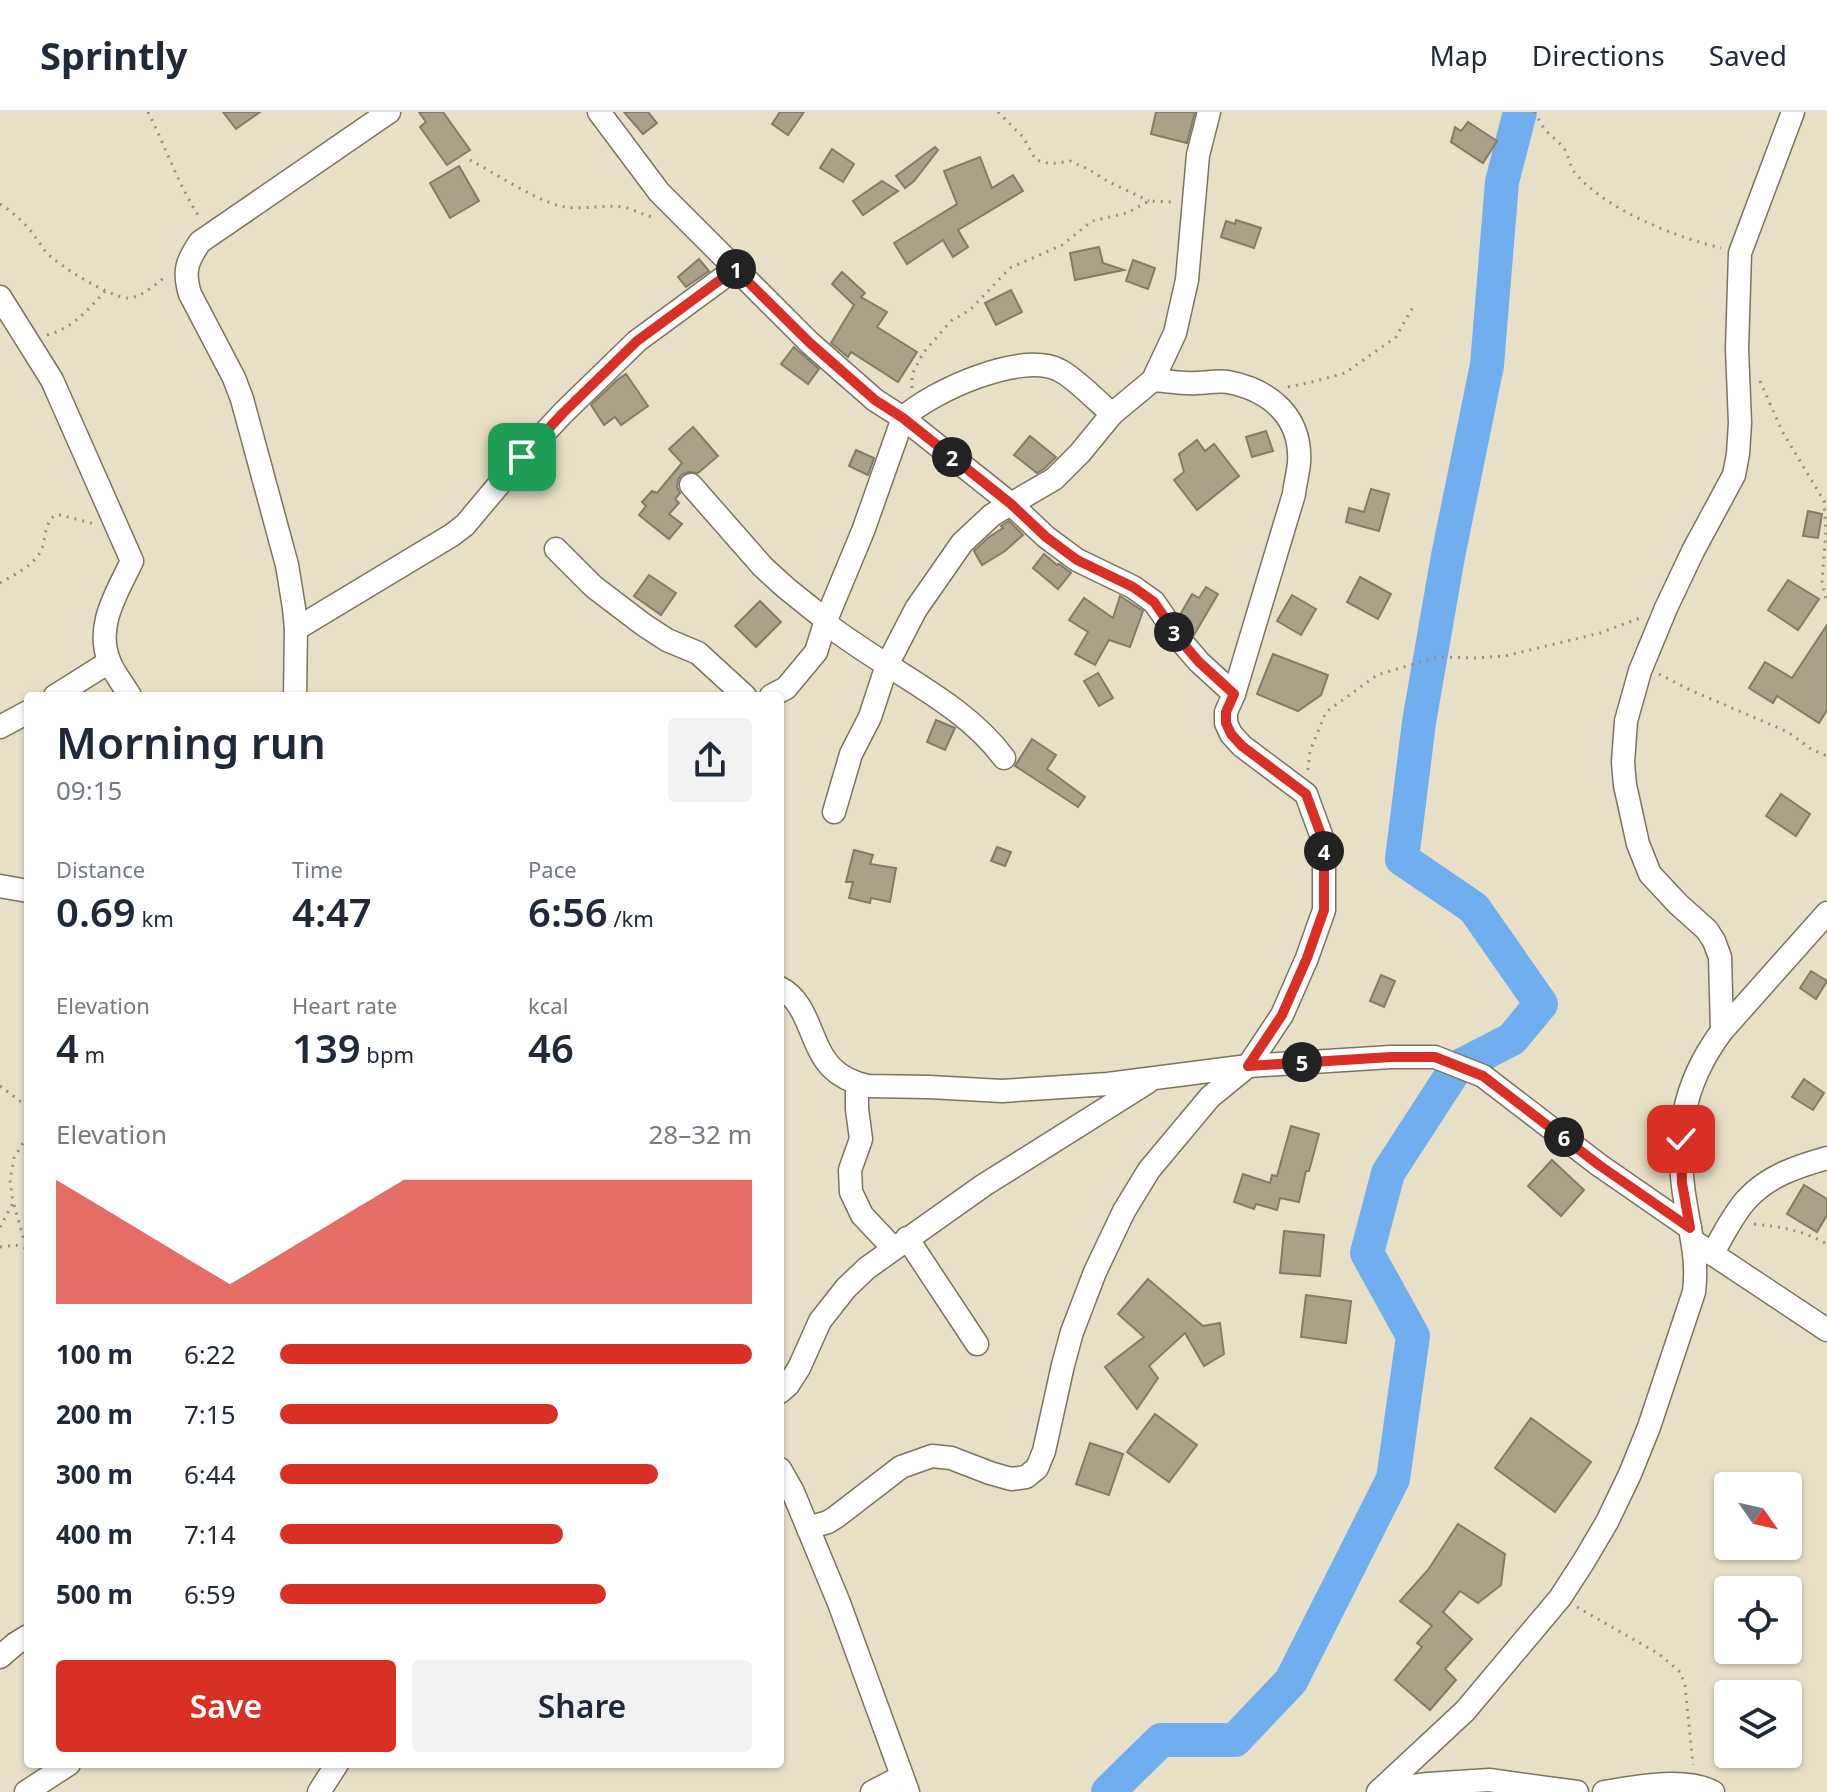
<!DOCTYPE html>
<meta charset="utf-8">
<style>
:root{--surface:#fff;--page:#f2f2f3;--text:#1f2937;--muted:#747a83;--line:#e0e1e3;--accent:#d93025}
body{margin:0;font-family:"Noto Sans",sans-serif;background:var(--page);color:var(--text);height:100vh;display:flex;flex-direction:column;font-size:30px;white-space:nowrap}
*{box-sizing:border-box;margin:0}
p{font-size:26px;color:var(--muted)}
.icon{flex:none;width:44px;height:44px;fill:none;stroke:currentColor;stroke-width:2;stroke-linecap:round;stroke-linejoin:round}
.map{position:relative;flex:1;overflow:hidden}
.drawer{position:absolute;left:24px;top:580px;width:760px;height:1076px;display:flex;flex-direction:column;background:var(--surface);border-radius:8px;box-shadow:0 2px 6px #0004}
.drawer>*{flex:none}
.needle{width:52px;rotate:124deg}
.controls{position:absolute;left:1714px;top:1360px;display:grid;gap:16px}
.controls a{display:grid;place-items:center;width:88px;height:88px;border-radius:8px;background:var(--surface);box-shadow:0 2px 6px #0004;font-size:40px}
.pin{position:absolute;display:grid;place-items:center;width:68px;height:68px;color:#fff;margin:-34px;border-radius:16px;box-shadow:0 4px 12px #0006}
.km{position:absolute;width:40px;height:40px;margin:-20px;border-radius:50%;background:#222;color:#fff;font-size:22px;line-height:40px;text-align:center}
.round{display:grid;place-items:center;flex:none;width:84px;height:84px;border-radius:8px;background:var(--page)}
.headline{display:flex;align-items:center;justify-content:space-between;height:136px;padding:0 32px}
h1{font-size:44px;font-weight:600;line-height:60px}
.metrics{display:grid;grid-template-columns:repeat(3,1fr);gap:12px;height:136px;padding:8px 32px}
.metrics div{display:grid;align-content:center}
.metrics b{font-size:40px;font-weight:600}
.metrics small{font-size:22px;font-weight:400}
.metrics p{font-size:22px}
.chart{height:224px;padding:16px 32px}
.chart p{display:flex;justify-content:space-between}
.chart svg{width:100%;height:144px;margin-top:8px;fill:var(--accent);opacity:.7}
.primary-button{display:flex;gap:16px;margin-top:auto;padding:16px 32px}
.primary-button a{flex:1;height:92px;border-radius:8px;background:var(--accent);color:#fff;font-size:32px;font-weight:600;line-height:92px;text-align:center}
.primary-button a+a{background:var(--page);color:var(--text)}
ul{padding:0 32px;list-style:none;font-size:26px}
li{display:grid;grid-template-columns:128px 96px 1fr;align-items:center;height:60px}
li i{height:20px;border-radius:10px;background:var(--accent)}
header{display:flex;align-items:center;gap:48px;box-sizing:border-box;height:112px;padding:0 40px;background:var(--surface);border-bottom:2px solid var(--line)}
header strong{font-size:38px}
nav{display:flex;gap:44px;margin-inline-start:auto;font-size:28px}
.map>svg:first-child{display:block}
</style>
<header>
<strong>Sprintly</strong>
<nav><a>Map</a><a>Directions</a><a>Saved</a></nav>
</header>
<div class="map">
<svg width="1827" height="1680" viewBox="0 0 1827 1680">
<rect width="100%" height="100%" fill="#e8e0c6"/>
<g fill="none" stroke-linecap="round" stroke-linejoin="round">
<!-- river -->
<path stroke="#71aef0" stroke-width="34" d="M 1108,1680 L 1161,1628 L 1235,1628 L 1291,1569 L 1393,1367 L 1413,1224 L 1367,1141 L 1388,1061 L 1456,956 L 1512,927 L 1541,892 L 1474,796 L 1402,747 L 1419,610 L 1430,547 L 1448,444 L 1487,253 L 1502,70 L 1520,0"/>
</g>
<!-- building -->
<g fill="#a9a289" stroke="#837c65" stroke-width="2">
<path d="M 223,0 L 260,0 L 236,17 Z"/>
<path d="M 419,0 L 443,0 L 470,38 L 447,53 L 420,15 L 426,10 Z"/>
<path d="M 624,0 L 648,0 L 657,11 L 643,22 Z"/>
<path d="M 780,0 L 804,0 L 788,23 L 772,12 Z"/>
<path d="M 1156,0 L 1195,0 L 1187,31 L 1151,22 Z"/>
<path d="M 1468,10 L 1497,29 L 1483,51 L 1451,30 L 1455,15 L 1461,19 Z"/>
<path d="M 935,35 L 938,38 L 914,69 L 905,76 L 896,64 Z"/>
<path d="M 832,37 L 854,52 L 843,70 L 820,56 Z"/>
<path d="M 980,45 L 992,76 L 1013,63 L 1023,79 L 958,118 L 968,135 L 953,145 L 943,128 L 907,152 L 894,131 L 957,92 L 944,59 Z"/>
<path d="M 459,54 L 479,89 L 450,106 L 430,71 Z"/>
<path d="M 882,69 L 898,79 L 863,103 L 853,89 Z"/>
<path d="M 1236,108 L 1261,116 L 1254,136 L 1221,125 L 1226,109 L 1235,112 Z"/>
<path d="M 1099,135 L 1103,151 L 1124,158 L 1075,168 L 1070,141 Z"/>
<path d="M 699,147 L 709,159 L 686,175 L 678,165 Z"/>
<path d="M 1133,148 L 1155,156 L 1148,177 L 1126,169 Z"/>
<path d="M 842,160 L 865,181 L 861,185 L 887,200 L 877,215 L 917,240 L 898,270 L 851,240 L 848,245 L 831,231 L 854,193 L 832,172 Z"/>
<path d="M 1011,178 L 1022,200 L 996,213 L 985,191 Z"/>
<path d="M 794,235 L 819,257 L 808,272 L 781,252 Z"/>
<path d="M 626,262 L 648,294 L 621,313 L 615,305 L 604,313 L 591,293 L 617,268 Z"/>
<path d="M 693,315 L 718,344 L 698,361 L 688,360 L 681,363 L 678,368 L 677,375 L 680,381 L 675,387 L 679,391 L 669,402 L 682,412 L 669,427 L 639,403 L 646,394 L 642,390 L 652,379 L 657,381 L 682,351 L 669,337 Z"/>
<path d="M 1266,319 L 1273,339 L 1252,345 L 1246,325 Z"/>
<path d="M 1030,324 L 1056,345 L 1045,356 L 1037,361 L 1014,343 Z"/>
<path d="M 1197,328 L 1205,339 L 1214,332 L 1239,364 L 1197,398 L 1174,368 L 1184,360 L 1179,342 Z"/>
<path d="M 856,338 L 874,346 L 868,363 L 849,354 Z"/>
<path d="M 1371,377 L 1389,382 L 1379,419 L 1346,410 L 1349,396 L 1364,400 Z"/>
<path d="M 1808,399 L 1822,402 L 1818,426 L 1803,424 Z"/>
<path d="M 1009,409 L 1023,423 L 1005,439 L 982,453 L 974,439 L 989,425 L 1003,416 L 1001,414 Z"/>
<path d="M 1044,442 L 1057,453 L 1059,452 L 1071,461 L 1058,477 L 1033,456 Z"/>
<path d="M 649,463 L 676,481 L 661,503 L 634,484 Z"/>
<path d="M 1360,465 L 1391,482 L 1378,507 L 1347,490 Z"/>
<path d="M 1788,468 L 1819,487 L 1798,518 L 1768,498 Z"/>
<path d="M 1206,475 L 1218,482 L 1194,523 L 1180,503 L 1192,482 L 1199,486 Z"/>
<path d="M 1292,483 L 1316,497 L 1301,523 L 1277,509 Z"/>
<path d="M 1120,484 L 1143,499 L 1130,535 L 1109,528 L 1095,553 L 1075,542 L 1088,520 L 1069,508 L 1084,486 L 1113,506 Z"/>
<path d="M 760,489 L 781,510 L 756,535 L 735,514 Z"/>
<path d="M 1827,513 L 1827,598 L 1819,611 L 1777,584 L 1773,591 L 1749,576 L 1765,550 L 1792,566 Z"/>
<path d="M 1273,542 L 1328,563 L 1321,583 L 1298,599 L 1257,582 Z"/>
<path d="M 1098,561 L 1113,586 L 1099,594 L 1084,569 Z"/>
<path d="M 936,608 L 955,616 L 945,638 L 927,630 Z"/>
<path d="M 1032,627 L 1056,643 L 1047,657 L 1085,685 L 1078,695 L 1015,654 Z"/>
<path d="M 1781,682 L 1810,702 L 1796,724 L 1766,704 Z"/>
<path d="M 997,735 L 1011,740 L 1005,754 L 991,749 Z"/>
<path d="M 854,738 L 873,743 L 870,752 L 896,756 L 890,790 L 871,786 L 870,791 L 849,786 L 853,770 L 846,770 Z"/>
<path d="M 1811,859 L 1827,869 L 1816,887 L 1800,876 Z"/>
<path d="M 1381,863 L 1395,869 L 1384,895 L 1370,889 Z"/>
<path d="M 1804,967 L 1824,981 L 1813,998 L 1792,985 Z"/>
<path d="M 1291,1014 L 1319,1022 L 1309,1059 L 1306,1059 L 1299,1090 L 1280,1086 L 1277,1098 L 1256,1092 L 1254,1097 L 1234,1090 L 1243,1062 L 1270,1071 L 1272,1063 L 1277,1064 Z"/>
<path d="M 1552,1048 L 1584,1078 L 1561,1104 L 1528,1074 Z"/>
<path d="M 1804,1073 L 1827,1087 L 1827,1103 L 1817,1120 L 1787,1102 Z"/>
<path d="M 1284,1119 L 1324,1123 L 1320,1164 L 1280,1161 Z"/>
<path d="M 1148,1167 L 1203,1214 L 1220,1211 L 1224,1242 L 1204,1254 L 1185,1221 L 1149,1254 L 1158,1266 L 1137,1297 L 1105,1255 L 1144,1225 L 1118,1202 Z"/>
<path d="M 1306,1183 L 1351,1189 L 1346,1231 L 1301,1225 Z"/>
<path d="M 1155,1302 L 1197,1333 L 1169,1370 L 1127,1340 Z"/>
<path d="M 1531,1306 L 1591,1350 L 1555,1400 L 1495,1356 Z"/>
<path d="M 1090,1331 L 1123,1342 L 1109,1383 L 1076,1372 Z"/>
<path d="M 1458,1412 L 1505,1442 L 1501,1473 L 1478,1491 L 1460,1479 L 1443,1500 L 1472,1527 L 1445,1557 L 1456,1568 L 1430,1598 L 1395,1568 L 1422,1535 L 1417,1531 L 1432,1514 L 1400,1489 L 1428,1458 Z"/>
</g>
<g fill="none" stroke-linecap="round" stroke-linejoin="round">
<!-- street casing -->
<g stroke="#7b745d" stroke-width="25">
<g id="street">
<path d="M 599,0 L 659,80 L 810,231 L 875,288 L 903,306 L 1011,392 L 1046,425 L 1077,448 L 1133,475 L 1154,490 L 1181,529 L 1199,550 L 1234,582"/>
<path d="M 0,185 L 52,268 L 132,449 C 117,481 94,515 110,551 C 115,563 124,573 130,584"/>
<path d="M 691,373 L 763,455 L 786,476 L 826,508"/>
<path d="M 556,437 L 594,475 L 644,513 L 667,528 L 698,541 L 745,584"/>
<path d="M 825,511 C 847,527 869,542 892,556 C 933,582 975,607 1004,646"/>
<path d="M 296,517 L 452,423 L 465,413 L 522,345 L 563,301 L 637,229 L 735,157"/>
<path d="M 55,584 L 109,550"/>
<path d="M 295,584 L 296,517 L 294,496 L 287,453 L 242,287 L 234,266 L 190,182 C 183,159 187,149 200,130 L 389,0"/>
<path d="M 771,584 L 786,576 L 816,540 L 826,508 L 863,419 L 903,306 C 932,279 1021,239 1059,258 C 1074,265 1099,291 1112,302"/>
<path d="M 0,615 L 28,600"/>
<path d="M 834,700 L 851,642 L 870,605 L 887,553 L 916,497 L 962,431 L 992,403 L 1054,367 L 1080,341 L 1112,302 L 1153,268 L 1175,221 L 1187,168 L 1198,43 L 1209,0"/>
<path d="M 0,774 L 28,779"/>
<path d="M 780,876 C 810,891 809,933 832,956 C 841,965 855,971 867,974 L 929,975 L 1002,979 L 1108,972 L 1248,954 L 1391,945 L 1435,945 L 1483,964 L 1599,1053 L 1690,1116"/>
<path d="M 1722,919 L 1720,845 L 1714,829 L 1707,818 L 1678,792 L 1650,762 L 1638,732 L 1625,673 L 1623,650 L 1626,609 L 1640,559 L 1666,496 L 1693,439 L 1734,363 L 1738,342 L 1740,311 L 1737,237 L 1740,141 L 1793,0"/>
<path d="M 857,972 L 857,997 L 861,1027 L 850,1058 L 851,1080 L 862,1103 L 893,1136"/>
<path d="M 907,1126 L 977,1232"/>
<path d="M 1693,1129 L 1827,1218"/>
<path d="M 1712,1142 C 1723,1124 1733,1102 1747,1087 C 1768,1064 1798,1054 1827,1046"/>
<path d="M 780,1280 L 788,1273 L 799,1256 L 820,1209 L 846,1176 L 867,1156 L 984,1073 L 1148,970"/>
<path d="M 780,1357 L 793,1380 L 839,1491 L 908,1680"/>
<path d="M 808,1416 L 828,1410 L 836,1405 L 901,1355 L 932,1344 L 951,1346 L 990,1361 L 1011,1367 L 1026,1365 L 1037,1356 L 1044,1339 L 1063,1253 L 1072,1220 L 1095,1160 L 1124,1099 L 1149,1058 L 1210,985 L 1248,954 L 1282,903 L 1307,846 L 1324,798 L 1324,731 L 1306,682 L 1242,634 L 1231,622 L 1226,611 L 1226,600 L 1234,582 L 1294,382 C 1295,372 1298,361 1299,351 C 1302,305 1270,278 1228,270 C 1218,268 1207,271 1197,271 C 1182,272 1167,269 1153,268"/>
<path d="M 0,1545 L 15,1532 L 28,1524"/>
<path d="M 1380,1678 L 1428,1672 L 1489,1668 L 1577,1680"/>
<path d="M 26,1680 L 69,1652"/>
<path d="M 319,1680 L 337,1652"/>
<path d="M 872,1680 L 901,1665"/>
<path d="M 1378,1680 L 1465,1599 L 1560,1486 L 1584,1449 L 1607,1410 L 1630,1362 L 1649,1315 L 1694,1180 C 1698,1148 1691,1125 1686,1094 C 1674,1027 1681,974 1722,919 L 1827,801"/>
<path d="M 1604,1680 C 1635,1675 1685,1665 1713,1680"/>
</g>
</g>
<!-- path -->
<g stroke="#948e7b" stroke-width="3" stroke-dasharray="2 6" stroke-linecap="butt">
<path d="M 148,0 C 166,35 178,73 200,106"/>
<path d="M 998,0 L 1023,25 L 1036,48 L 1051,52 L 1070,49 L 1088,57 L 1109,70 L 1149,89"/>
<path d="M 1534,0 C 1538,5 1540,11 1544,16 C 1550,24 1560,30 1565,38 C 1569,46 1570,54 1575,61 C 1606,98 1675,125 1721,136"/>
<path d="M 470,48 C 497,62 531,86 560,94 C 582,99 602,92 623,95 C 634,97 642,103 653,105"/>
<path d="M 0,92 C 13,100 28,114 36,126 C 40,131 42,136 47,141 C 59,154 110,185 127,186 C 142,186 154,173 165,165"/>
<path d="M 47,223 C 73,216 89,197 106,178"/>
<path d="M 1760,269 L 1782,319 L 1824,389 L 1826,419 L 1822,469 L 1827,492"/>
<path d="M 1288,275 L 1312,270 L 1345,261 L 1396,225 L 1413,195"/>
<path d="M 912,276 L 912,263 L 923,241 L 951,209 L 970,198 L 1010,156 L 1062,133 L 1092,109 L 1127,101 L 1149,89 L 1173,90"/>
<path d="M 0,471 C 14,463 33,454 41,439 C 47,425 43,413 55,403 L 61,403 L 94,412"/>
<path d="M 1659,562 L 1690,578 L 1788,620 L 1811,637 L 1827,644"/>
<path d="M 1308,658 L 1310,639 L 1326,600 L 1377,563 L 1437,545 L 1475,546 L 1505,544 L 1600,521 L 1640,506"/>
<path d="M 0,974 L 28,995"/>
<path d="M 14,1093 L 26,1135"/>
<path d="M 1754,1112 C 1782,1115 1802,1118 1827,1132"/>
<path d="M 0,1115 L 13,1091 L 10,1068 L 14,1046 L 28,1023"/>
<path d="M 0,1135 L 15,1133 L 28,1137"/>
<path d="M 1577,1495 L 1659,1542 L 1680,1560 L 1685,1573 L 1693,1653"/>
</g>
<!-- street -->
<use href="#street" stroke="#fff" stroke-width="22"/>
</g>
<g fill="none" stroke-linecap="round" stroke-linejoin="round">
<!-- route casing -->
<g stroke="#fff" stroke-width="16">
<path id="route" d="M 522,345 L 563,301 L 637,229 L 735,157 L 810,231 L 875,288 L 903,306 L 1011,392 L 1046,425 L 1077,448 L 1133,475 L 1154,490 L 1181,529 L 1199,550 L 1234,582 L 1226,600 L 1226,611 L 1231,622 L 1242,634 L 1306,682 L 1324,731 L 1324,798 L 1307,846 L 1282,903 L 1248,954 L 1391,945 L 1435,945 L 1483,964 L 1599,1053 L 1690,1116 L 1682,1071 L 1681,1027"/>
</g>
<!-- route -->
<use href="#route" stroke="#d93025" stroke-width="10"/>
</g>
</svg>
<div class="controls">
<a><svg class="needle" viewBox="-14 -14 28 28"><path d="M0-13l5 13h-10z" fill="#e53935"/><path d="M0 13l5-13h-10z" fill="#747a83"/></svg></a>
<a><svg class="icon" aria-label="locate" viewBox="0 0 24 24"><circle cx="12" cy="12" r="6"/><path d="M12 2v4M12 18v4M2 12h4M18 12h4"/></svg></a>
<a><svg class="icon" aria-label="layers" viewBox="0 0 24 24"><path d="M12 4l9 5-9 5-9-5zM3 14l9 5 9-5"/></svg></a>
</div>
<div class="pin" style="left:522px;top:345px;background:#1e9e55"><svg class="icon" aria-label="arrive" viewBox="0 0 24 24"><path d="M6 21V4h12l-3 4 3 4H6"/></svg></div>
<div class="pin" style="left:1681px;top:1027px;background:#d93025"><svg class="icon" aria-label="check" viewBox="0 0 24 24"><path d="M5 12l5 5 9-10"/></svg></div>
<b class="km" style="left:736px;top:157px">1</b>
<b class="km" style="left:952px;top:345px">2</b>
<b class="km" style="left:1174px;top:520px">3</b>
<b class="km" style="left:1324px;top:739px">4</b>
<b class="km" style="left:1302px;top:950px">5</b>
<b class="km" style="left:1564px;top:1025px">6</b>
<section class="drawer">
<div class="headline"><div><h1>Morning run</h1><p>09:15</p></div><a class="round"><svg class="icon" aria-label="share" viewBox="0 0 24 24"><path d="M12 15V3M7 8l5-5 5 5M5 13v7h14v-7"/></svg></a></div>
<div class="metrics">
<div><p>Distance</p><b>0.69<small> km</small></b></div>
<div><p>Time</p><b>4:47</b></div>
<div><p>Pace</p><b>6:56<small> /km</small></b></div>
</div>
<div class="metrics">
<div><p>Elevation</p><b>4<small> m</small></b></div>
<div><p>Heart rate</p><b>139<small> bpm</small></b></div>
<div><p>kcal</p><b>46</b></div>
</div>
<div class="chart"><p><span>Elevation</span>28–32 m</p>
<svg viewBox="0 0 160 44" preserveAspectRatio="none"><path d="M0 44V6L10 14L20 22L30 30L40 38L50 30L60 22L70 14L80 6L90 6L100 6L110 6L120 6L130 6L140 6L150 6L160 6V44z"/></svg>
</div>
<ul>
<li><b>100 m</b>6:22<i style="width:100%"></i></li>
<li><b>200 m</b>7:15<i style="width:59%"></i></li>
<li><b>300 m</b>6:44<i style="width:80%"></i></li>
<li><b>400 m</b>7:14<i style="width:60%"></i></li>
<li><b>500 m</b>6:59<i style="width:69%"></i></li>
</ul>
<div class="primary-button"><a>Save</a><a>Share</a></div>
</section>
</div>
